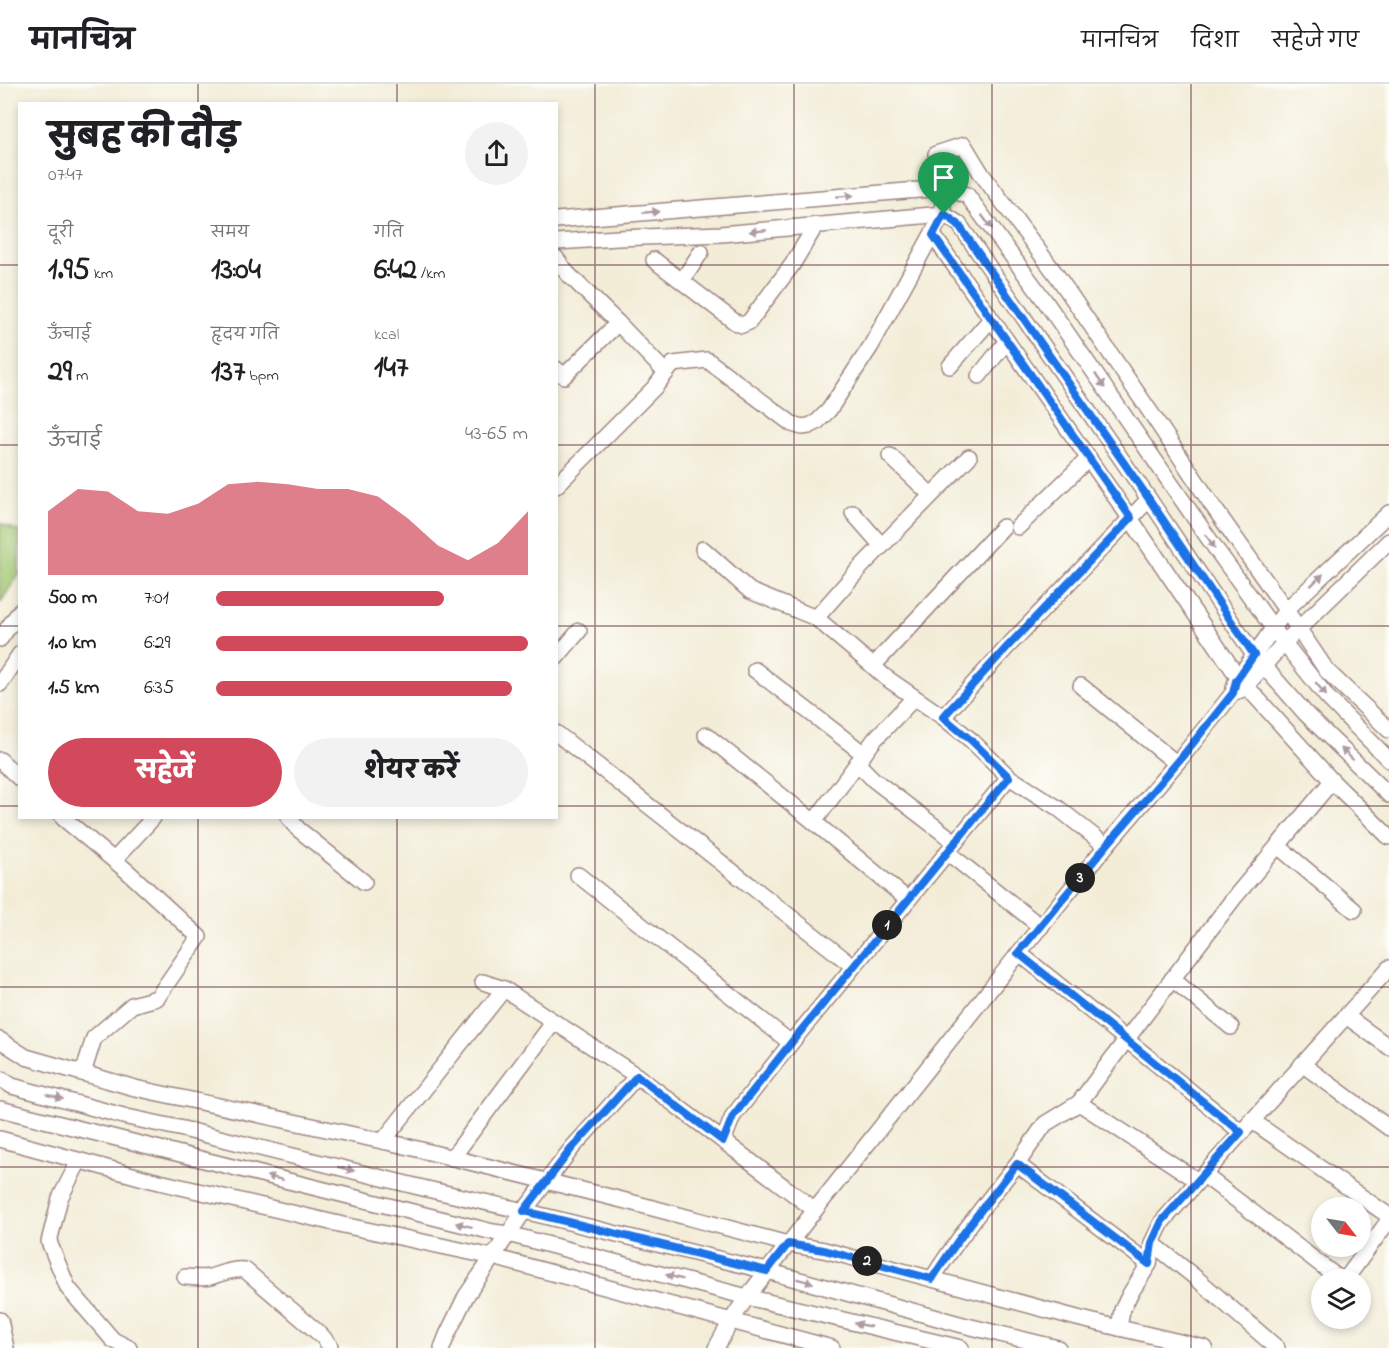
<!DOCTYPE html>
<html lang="hi">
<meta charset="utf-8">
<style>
:root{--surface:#fff;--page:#f2f2f2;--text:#202124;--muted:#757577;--line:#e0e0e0;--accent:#d1495b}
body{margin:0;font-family:"Indie Flower","Playpen Sans Deva",sans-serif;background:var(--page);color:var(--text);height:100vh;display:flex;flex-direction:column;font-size:22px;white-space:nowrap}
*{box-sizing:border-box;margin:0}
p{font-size:20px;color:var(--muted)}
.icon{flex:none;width:33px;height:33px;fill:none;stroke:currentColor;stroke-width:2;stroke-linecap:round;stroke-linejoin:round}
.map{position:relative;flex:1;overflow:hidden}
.panel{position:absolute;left:18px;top:18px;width:540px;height:717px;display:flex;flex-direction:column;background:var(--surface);border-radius:0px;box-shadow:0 3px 9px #0003}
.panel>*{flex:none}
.needle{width:39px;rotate:121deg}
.tools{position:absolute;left:1311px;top:1113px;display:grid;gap:12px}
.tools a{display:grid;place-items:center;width:60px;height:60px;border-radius:50%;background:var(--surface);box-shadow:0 3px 9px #0003;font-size:30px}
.pin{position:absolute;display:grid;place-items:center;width:51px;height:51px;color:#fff;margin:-62px -26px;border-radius:50% 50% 50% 0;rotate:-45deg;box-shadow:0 0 6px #0007}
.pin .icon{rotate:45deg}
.km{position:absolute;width:30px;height:30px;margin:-15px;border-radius:50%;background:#222;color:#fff;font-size:16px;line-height:30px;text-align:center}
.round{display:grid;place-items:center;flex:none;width:63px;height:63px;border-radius:32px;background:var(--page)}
.headline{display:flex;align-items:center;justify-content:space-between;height:102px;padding:0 30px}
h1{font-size:33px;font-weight:800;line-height:45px}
.stats{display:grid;grid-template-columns:repeat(3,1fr);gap:9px;height:102px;padding:6px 30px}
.stats div{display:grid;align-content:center}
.stats b{font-size:30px;font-weight:800}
.stats small{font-size:16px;font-weight:400}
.stats p{font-size:16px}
.chart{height:168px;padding:12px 30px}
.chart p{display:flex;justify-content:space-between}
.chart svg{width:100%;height:108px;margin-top:6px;fill:var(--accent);opacity:.7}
.button{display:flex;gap:12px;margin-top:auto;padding:12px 30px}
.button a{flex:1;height:69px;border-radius:36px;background:var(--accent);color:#fff;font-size:24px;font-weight:800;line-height:69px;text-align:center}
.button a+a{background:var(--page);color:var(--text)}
ul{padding:0 30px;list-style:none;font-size:20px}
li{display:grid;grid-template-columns:96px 72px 1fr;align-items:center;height:45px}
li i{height:15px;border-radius:8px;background:var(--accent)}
header{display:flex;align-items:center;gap:36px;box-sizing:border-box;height:84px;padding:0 30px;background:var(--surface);border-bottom:2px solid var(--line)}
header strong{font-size:28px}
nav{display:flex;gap:33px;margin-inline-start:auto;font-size:21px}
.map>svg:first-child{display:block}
</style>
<header>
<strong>मानचित्र</strong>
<nav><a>मानचित्र</a><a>दिशा</a><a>सहेजे गए</a></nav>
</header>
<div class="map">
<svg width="1389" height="1264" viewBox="0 0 1389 1264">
<rect width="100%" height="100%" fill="#fdfcf7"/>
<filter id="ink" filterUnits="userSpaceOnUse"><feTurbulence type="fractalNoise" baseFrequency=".0167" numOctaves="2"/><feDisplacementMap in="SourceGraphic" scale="12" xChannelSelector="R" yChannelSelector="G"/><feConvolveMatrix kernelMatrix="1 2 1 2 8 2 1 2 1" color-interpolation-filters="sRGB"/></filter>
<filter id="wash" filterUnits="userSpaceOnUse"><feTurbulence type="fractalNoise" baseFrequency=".008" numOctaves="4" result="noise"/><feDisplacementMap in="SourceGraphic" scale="24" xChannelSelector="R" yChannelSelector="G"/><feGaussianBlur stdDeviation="1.35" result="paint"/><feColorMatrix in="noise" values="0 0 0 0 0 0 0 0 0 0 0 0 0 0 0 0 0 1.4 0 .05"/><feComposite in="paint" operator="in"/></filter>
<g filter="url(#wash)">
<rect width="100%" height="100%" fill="#f3edd8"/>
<!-- green -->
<path fill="#a1c771" stroke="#76734e" stroke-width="1.5" d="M 0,439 L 20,448 L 19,490 L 0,519 Z"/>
</g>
<g filter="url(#ink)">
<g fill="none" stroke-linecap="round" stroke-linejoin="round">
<!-- minor casing -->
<g stroke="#9e8682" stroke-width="18">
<g id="minor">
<path d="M 936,70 L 964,61 L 981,89 L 1058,193 L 1153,332 L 1212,421 L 1286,526 L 1327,587 L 1389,646"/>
<path d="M 556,136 L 943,104 L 967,111 L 1045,217 L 1218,468 L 1284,559 L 1327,613 L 1389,676"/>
<path d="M 933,151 L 1130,434 L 1238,593 L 1332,697 L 1389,753"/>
<path d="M 556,158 L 618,154 L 721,150 L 943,130 L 959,140 L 1149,415 L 1254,571 L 1306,630 L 1389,711"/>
<path d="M 556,174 L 567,189 L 618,239 L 564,292 L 556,285"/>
<path d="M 654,176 L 735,238 L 742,241 L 749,238 L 792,181 L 816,141"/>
<path d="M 682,197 L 701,168"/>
<path d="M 618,239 L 666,289"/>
<path d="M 950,282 L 991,235"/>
<path d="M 979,292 L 1007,257"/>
<path d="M 890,372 L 931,411"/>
<path d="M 556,402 L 655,303 L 673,280 L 707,276 L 792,340 L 802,343 L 809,342 L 817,338 L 829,326 L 871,262 L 943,130 L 943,104"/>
<path d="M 853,429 L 882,462"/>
<path d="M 1018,443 L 1089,374"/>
<path d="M 703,465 L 750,507 L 816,534 L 873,582"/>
<path d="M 816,534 L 860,484 L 969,373"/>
<path d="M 0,555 L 20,527"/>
<path d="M 556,574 L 579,547"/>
<path d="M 755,586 L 864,670"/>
<path d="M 0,600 L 20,570"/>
<path d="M 1081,602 L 1176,679"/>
<path d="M 1238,607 L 1243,605 L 1284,559 L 1389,457"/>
<path d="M 943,633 L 885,593 L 873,582 L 1003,443"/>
<path d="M 556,649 L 853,882"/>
<path d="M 706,651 L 814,738"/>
<path d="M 0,676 L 20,695"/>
<path d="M 857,679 L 874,696 L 955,758"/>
<path d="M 1009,693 L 972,657 L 943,633 L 1009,561 L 1149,415"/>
<path d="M 63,734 L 127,787 L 199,853 L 157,914 L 132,921 L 94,954 L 83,989"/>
<path d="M 289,734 L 298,745 L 364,798"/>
<path d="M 1278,762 L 1354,826"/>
<path d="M 947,768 L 1041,843"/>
<path d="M 114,776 L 153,734"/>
<path d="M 578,791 L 791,959"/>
<path d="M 908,816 L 814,738 L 875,655 L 914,614"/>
<path d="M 1019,869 L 1241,1048"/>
<path d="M 1172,895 L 1231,943"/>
<path d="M 483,898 L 504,905 L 637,992 L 815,1126"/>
<path d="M 1346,932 L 1389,963"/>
<path d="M 0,956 L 26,973 L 135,1004 L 401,1061 L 630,1118 L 788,1160 L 824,1166 L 1081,1235 L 1205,1264"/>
<path d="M 1302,980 L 1389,1044"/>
<path d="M 0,994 L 12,1002 L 127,1033 L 183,1045 L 427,1105 L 524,1127 L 767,1187 L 963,1241 L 1058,1264"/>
<path d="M 1079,1019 L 1126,956 L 1234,814 L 1332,697"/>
<path d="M 0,1025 L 493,1148 L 508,1150 L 747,1213 L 961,1264"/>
<path d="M 1251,1036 L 1389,1132"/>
<path d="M 0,1055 L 151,1096 L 343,1141 L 493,1173 L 832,1264"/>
<path d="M 383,1057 L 504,905"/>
<path d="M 723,1057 L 733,1032 L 795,954 L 1009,693 L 1058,724 L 1106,762"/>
<path d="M 452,1074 L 553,939"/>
<path d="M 79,1077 L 60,1114 L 49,1158 L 68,1204 L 113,1256 L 129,1264"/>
<path d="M 1204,1091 L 1341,1196"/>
<path d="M 1198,1097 L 1389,884"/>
<path d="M 1149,1180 L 1017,1080 L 1045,1040 L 1079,1019 L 1198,1097 L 1162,1138 L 1152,1159"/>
<path d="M 185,1193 C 193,1193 203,1195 210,1193 C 223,1189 232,1185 245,1186 L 322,1252 L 330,1262 L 330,1264"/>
<path d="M 932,1195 C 958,1154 987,1117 1017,1080"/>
<path d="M 1345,1196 L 1389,1136"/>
<path d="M 0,1236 L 6,1264"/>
<path d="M 1119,1244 L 1122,1226 L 1130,1210 L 1149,1180 L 1152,1159 L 1196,1194 L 1277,1264"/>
<path d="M 442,1264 L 447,1251 L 466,1212 L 524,1127 L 572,1064 L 637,992"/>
<path d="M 716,1264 L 731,1237 L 747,1213 L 815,1126 L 1019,869 L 1106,762 L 1181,674 L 1233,609 L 1236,597 L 1286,526 L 1389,429"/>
</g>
</g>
<!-- minor -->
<use href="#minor" stroke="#fff" stroke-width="15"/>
</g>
<!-- one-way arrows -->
<defs><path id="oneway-solid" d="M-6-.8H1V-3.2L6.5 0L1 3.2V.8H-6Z" transform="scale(1.5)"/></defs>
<g fill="#ae9aa0">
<use href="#oneway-solid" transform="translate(845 112) rotate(-5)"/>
<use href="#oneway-solid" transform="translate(651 128) rotate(-5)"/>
<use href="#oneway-solid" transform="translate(987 138) rotate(53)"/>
<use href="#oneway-solid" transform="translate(758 147) rotate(175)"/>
<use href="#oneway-solid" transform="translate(1100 297) rotate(56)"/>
<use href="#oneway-solid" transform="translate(1210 457) rotate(56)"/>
<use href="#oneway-solid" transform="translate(1317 496) rotate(-43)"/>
<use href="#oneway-solid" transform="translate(1321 605) rotate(51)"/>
<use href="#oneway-solid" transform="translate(1347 670) rotate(-136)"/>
<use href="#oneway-solid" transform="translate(55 1013) rotate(15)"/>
<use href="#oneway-solid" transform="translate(346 1085) rotate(14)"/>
<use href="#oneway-solid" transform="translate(275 1094) rotate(-166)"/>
<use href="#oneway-solid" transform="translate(464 1141) rotate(-166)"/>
<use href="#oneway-solid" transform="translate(674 1193) rotate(-165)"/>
<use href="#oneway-solid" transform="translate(805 1197) rotate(15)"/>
<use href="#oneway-solid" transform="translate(863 1241) rotate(-167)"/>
</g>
</g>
<g fill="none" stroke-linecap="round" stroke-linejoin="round" filter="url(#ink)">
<!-- route casing -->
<g stroke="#fff" stroke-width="12">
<path id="route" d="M 944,130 L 958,140 L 1149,415 L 1254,571 L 1236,597 L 1233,609 L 1181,674 L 1106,762 L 1018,869 L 1241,1048 L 1162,1137 L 1152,1159 L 1149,1180 L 1017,1080 C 988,1117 958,1154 932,1195 L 824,1166 L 788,1160 L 767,1187 L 524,1127 L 572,1064 L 637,992 L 723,1057 L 733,1032 L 795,954 L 1009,693 L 972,657 L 943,633 L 1009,561 L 1131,434 L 933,151 Z"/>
</g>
<!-- route -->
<use href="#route" stroke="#1a73e8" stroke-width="8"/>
</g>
<!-- grid -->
<path fill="none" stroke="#4a1f2b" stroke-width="1.5" stroke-opacity="0.55" d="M 198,0 L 198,20M 397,0 L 397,20M 595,0 L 595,1264M 794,0 L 794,1264M 992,0 L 992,1264M 1191,0 L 1191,1264M 0,181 L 20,181M 556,181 L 1389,181M 0,361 L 20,361M 556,361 L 1389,361M 0,542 L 20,542M 556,542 L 1389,542M 0,722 L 20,722M 556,722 L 1389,722M 198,734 L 198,1264M 397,734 L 397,1264M 0,903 L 1389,903M 0,1083 L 1389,1083"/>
</svg>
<div class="tools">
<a><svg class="needle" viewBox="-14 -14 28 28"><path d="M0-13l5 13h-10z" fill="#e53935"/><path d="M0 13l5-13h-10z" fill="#757577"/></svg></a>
<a><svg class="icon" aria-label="layers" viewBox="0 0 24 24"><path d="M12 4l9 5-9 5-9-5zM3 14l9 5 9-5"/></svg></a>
</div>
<div class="pin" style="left:944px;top:130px;background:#1e9e55"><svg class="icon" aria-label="arrive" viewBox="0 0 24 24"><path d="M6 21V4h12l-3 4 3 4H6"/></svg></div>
<b class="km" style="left:887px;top:841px">1</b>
<b class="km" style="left:867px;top:1177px">2</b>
<b class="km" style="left:1080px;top:794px">3</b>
<section class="panel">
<div class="headline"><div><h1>सुबह की दौड़</h1><p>07:47</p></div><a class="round"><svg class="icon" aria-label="share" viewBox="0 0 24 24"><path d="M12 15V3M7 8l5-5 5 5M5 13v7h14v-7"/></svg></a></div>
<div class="stats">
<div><p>दूरी</p><b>1.95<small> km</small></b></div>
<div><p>समय</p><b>13:04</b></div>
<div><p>गति</p><b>6:42<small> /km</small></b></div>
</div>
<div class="stats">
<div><p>ऊँचाई</p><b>29<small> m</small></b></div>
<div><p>हृदय गति</p><b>137<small> bpm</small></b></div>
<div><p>kcal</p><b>147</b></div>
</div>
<div class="chart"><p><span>ऊँचाई</span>43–65 m</p>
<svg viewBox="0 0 160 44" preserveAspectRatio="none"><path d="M0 44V18L10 9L20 10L30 18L40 19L50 15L60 7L70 6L80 7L90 9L100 9L110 12L120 21L130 32L140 38L150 31L160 18V44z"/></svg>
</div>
<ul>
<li><b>500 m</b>7:01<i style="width:73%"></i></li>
<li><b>1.0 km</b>6:29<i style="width:100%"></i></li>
<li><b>1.5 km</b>6:35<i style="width:95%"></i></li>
</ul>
<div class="button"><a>सहेजें</a><a>शेयर करें</a></div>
</section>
</div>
